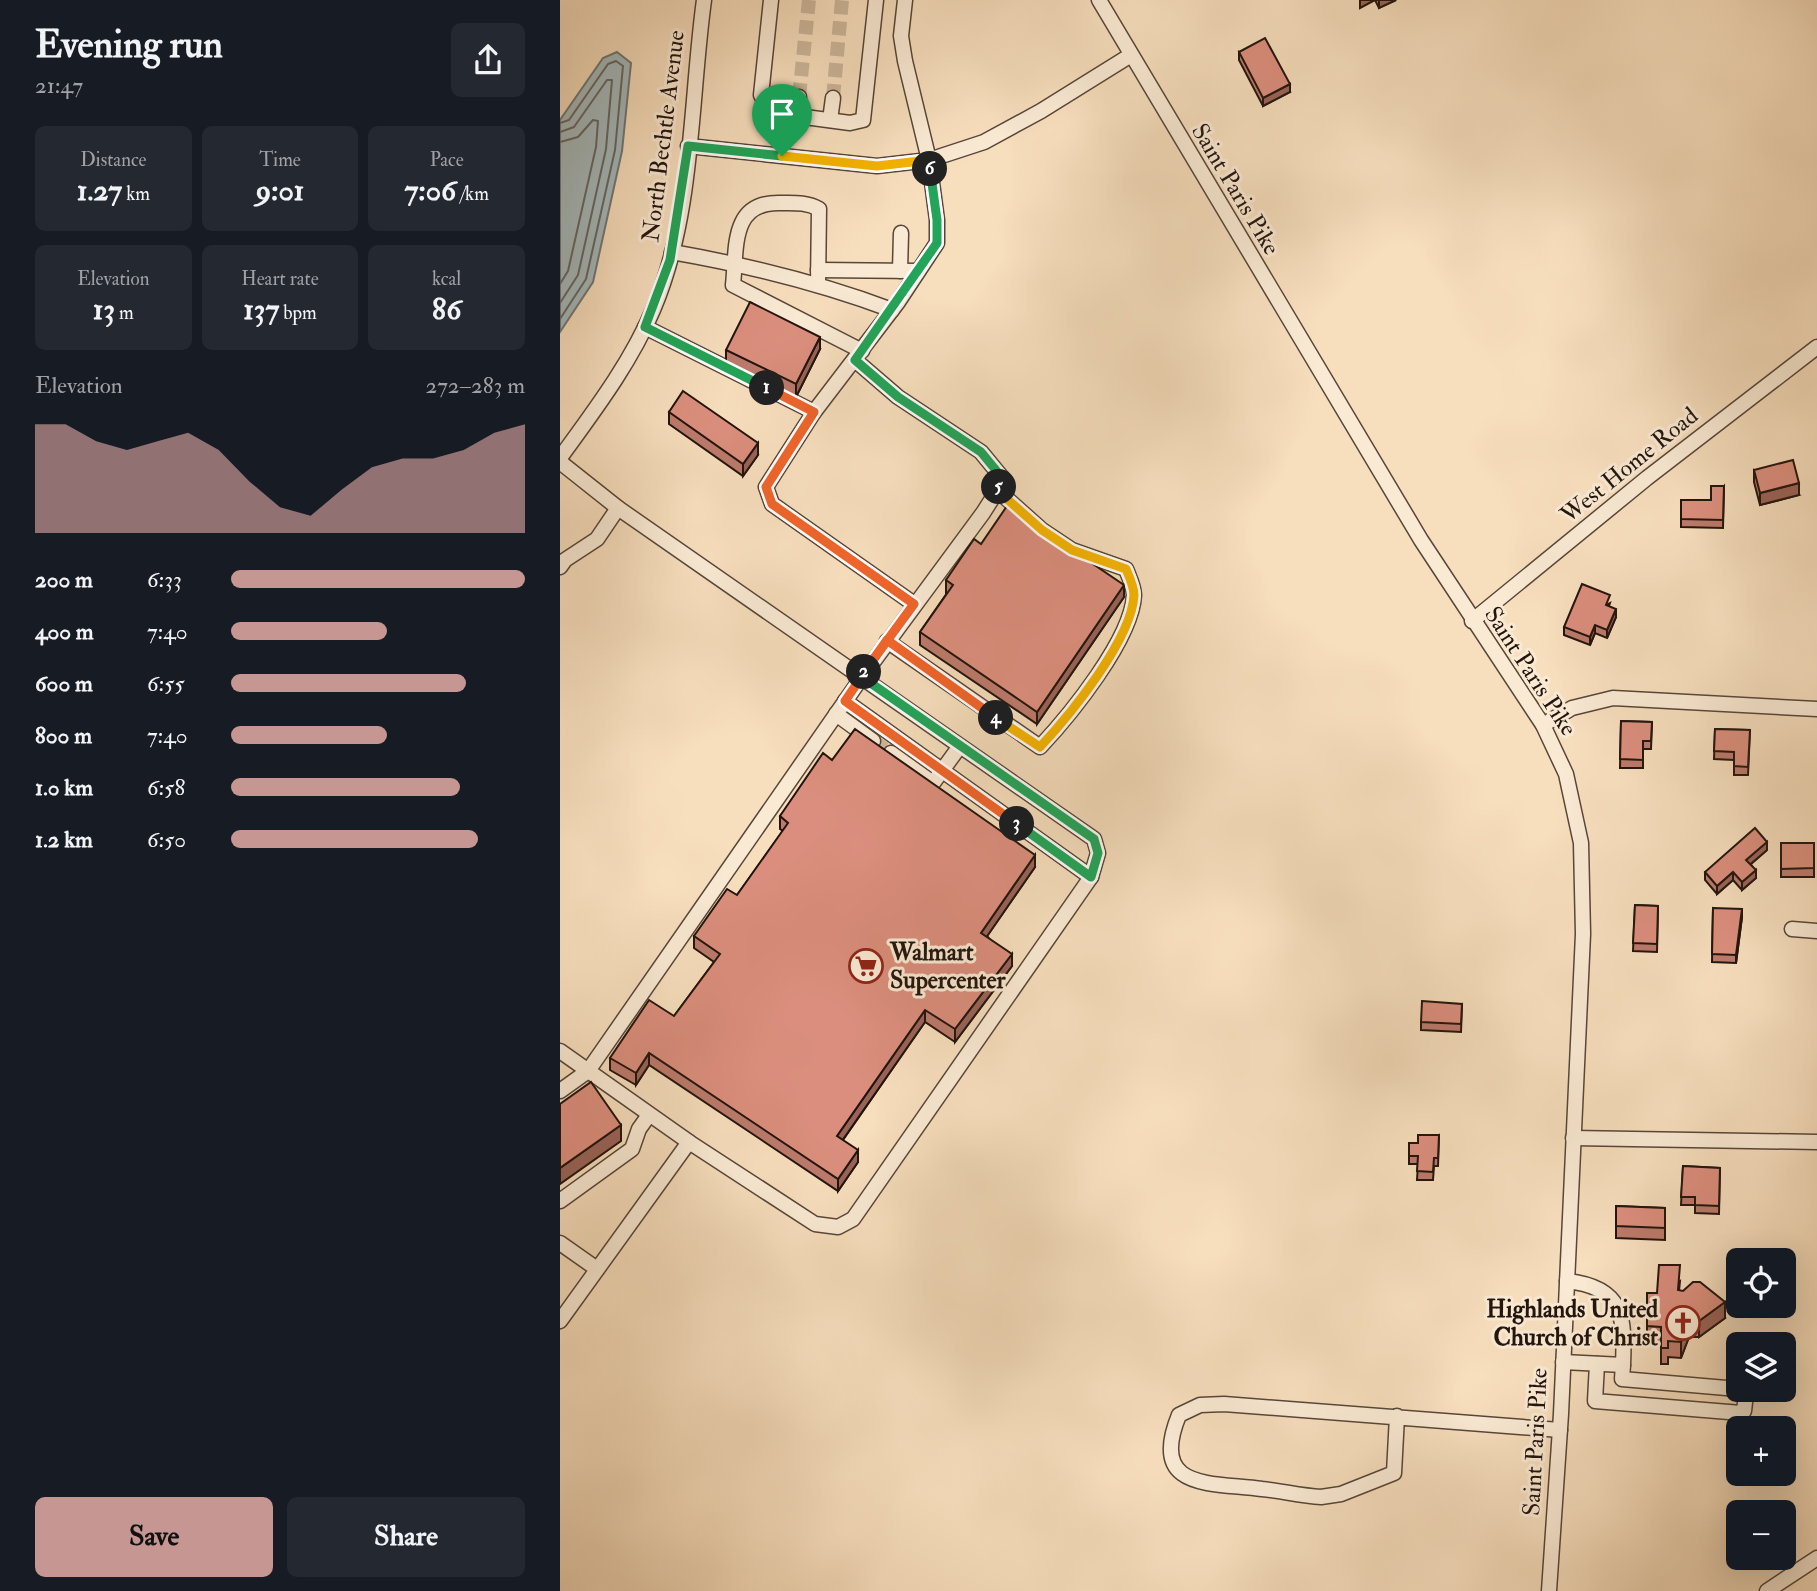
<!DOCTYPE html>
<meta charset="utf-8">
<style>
:root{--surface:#171b24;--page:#242831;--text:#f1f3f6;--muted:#9ea1a6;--accent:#c59692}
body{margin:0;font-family:"IM FELL Double Pica",serif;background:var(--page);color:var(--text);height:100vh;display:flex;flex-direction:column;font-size:26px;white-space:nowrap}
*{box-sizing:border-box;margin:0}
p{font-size:23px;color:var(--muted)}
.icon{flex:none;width:38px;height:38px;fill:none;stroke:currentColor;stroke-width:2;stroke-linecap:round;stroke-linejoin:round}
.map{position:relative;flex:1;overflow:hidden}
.sheet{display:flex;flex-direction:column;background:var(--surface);width:560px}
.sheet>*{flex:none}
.fabs{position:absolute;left:1166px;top:1248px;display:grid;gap:14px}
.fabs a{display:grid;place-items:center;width:70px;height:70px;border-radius:10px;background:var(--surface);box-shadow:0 7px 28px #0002;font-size:35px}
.pin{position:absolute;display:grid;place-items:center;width:60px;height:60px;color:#fff;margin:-72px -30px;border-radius:50% 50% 50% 0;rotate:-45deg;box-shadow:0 0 7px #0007}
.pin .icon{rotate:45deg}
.km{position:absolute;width:35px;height:35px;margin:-18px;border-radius:50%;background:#222;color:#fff;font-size:19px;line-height:35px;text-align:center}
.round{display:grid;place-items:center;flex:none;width:74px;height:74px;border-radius:10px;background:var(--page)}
.overview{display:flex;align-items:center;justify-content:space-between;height:119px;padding:0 35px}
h1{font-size:38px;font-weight:800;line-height:52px}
.metrics{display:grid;grid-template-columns:repeat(3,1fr);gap:10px;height:119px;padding:7px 35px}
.metrics div{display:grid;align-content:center;border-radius:10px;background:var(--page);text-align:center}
.metrics b{font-size:30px;font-weight:800}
.metrics small{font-size:19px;font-weight:400}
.metrics p{font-size:19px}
.chart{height:196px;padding:14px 35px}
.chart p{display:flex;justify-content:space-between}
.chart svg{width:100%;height:126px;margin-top:7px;fill:var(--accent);opacity:.7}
.cta{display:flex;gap:14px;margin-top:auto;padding:14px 35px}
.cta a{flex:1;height:80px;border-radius:10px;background:var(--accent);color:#111;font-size:28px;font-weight:800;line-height:80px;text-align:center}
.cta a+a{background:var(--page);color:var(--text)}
ul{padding:0 35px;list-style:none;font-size:23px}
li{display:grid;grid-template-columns:112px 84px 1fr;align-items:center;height:52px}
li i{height:18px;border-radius:9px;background:var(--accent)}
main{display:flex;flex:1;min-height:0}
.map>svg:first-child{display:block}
</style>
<main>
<section class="sheet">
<div class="overview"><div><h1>Evening run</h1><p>21:47</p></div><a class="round"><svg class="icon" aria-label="share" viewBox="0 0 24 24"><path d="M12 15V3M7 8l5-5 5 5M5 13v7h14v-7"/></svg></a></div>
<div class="metrics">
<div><p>Distance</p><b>1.27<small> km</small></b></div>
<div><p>Time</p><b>9:01</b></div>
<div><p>Pace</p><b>7:06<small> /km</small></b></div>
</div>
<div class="metrics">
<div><p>Elevation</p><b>13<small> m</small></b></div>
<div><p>Heart rate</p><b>137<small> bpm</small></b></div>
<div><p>kcal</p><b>86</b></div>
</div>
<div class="chart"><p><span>Elevation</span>272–283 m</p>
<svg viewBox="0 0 160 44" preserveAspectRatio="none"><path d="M0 44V6L10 6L20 12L30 15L40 12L50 9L60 15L70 26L80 35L90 38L100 29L110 21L120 18L130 18L140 15L150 9L160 6V44z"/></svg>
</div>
<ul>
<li><b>200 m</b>6:33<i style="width:100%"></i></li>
<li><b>400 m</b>7:40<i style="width:53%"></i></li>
<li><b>600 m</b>6:55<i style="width:80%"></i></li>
<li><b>800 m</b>7:40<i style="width:53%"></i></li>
<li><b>1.0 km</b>6:58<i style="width:78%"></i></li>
<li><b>1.2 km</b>6:50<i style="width:84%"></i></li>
</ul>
<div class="cta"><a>Save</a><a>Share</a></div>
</section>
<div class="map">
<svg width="1257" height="1591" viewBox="0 0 1257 1591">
<rect width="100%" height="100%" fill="#f7debd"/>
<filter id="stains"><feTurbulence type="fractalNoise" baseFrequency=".00286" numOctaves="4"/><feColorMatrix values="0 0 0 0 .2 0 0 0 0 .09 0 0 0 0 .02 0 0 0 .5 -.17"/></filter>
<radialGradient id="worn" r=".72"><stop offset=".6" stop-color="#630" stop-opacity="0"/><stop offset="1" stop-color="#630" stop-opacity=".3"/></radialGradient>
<!-- water -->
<path fill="#a4b9bd" stroke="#707777" stroke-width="2" d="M 57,52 L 71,63 L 62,151 L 33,282 L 0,332 L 0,120 L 43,58 Z"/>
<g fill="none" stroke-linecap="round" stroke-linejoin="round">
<!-- shore -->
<g stroke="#636665" stroke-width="2">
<path d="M 0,123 L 9,120 L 48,64 L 56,61 L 63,66 L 55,150 L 26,279 L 0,319"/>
<path d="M 0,132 L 14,127 L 47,80 L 52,80 L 46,149 L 18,275 L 0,303"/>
<path d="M 0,142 L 18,137 L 33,120 L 38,121 L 36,147 L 8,271 L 0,284"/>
</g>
<!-- minor-tunnel -->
<g stroke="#ccb69a" stroke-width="14" stroke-dasharray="14 7" stroke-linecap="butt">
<path d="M 239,97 L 249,0"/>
<path d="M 273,98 L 282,0"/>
<path d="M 313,741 L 331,753"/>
</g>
<!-- minor casing -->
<g stroke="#574639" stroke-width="17">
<g id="minor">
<path d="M 211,0 L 201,95 L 207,106 L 215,113 L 290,123 L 303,120 L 316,0"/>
<path d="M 539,0 L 861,540 L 983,725 L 1006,774 L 1021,843 L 1023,934 L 1001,1414 L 989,1591"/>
<path d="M 238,116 L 239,97"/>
<path d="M 270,120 L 273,98"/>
<path d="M 128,146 L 317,166 L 369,160 L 424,142 L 481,111 L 571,55"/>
<path d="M 112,252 C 187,265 260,283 332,310"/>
<path d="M 258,270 L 358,271"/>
<path d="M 340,271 L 341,233"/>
<path d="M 258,285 L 259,209 C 247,202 234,203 221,203 C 170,201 177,248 173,285 L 302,351"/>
<path d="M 85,327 L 254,412 L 338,302 L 377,243 L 377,220 L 369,160 L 345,61 L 341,36 L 345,0"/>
<path d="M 254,412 L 206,487 L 212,504 L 354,604"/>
<path d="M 0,458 C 34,411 70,364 93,310 C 134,214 130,102 144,0"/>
<path d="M 0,462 L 58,508 L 534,839 L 538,853 L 531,877 L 293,1219 L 278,1227 L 255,1224 L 129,1142 L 0,1051"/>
<path d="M 0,567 L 5,560 L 37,539 L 58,508"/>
<path d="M 912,621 L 1087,478 L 1257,347"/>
<path d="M 327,641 L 480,747 C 510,715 572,639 574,595 C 574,587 569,577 566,569 L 512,550 L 482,530 L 437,490"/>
<path d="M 285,701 L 531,877"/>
<path d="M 276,714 L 313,741"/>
<path d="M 983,725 L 1012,708 L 1053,698 L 1257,709"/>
<path d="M 331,753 L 373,783 L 400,746"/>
<path d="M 1232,929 L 1257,931"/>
<path d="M 0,1091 L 28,1071 L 302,677 L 423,513 L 444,480 L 421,452 L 338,397 L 295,360"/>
<path d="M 1013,1138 L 1257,1142"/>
<path d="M 0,1201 L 72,1149 L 79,1129 L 89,1115"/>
<path d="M 0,1243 L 37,1269"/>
<path d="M 0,1321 L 129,1142"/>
<path d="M 1003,1362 L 1063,1365 C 1065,1318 1064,1287 1007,1281"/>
<path d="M 1037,1364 L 1035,1401 L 1181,1413 L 1184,1411 L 1186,1394 L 1180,1390"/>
<path d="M 1063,1365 L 1062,1379 L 1178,1389"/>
<path d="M 837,1416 L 834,1473 L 781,1494 L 761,1497 C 741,1496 722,1491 702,1489 C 651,1482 588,1491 619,1415 L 640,1405 L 664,1404 L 1000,1430"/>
<path d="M 1207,1591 L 1257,1558"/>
</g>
</g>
<!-- minor -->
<use href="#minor" stroke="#faead4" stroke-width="14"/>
</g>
<!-- wall -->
<g fill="#bc7a6c" stroke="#22140d" stroke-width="2">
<path d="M 815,0 L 836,0 L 819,8 Z"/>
<path d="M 679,52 L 730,92 L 703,106 L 679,60 Z"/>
<path d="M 260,349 L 236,397 L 166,362 L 166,350 Z"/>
<path d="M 109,412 L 198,455 L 183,476 L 109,424 Z"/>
<path d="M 1194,470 L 1239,495 L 1200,505 L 1194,482 Z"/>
<path d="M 1164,486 L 1163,528 L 1121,527 L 1121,519 L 1151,500 Z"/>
<path d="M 421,544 L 564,597 L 477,724 L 360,645 L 360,632 L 387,593 L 386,593 L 386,580 Z"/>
<path d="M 1050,603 L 1049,606 L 1056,617 L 1047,638 L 1035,633 L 1030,645 L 1004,635 L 1004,627 Z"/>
<path d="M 1061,721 L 1092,722 L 1091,749 L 1083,749 L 1083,768 L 1060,768 Z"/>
<path d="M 1155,729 L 1190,730 L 1188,775 L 1174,775 L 1174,760 L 1154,759 Z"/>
<path d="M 272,760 L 475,867 L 427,936 L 452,966 L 395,1042 L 365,1022 L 283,1140 L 298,1162 L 278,1191 L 89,1065 L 76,1085 L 50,1070 L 50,1058 L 114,1016 L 154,962 L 134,948 L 134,936 L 177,895 L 223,831 L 220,829 L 220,816 Z"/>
<rect x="1221" y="843" width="33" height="34"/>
<path d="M 1207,850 L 1191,864 L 1196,878 L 1182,890 L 1173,880 L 1157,894 L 1145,880 L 1145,872 Z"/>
<path d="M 1075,905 L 1098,906 L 1097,952 L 1073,951 Z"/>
<path d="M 1153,908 L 1182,917 L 1176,963 L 1152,962 Z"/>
<path d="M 902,1004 L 901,1032 L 861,1030 L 861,1022 Z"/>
<path d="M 879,1135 L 878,1166 L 874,1166 L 873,1180 L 857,1180 L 858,1164 L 849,1164 L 849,1143 L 858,1143 Z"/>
<path d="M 1123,1166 L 1160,1168 L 1159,1214 L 1135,1213 L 1135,1205 L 1121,1205 Z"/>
<path d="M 1056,1206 L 1105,1208 L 1105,1240 L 1056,1238 Z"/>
<path d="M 1120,1281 L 1119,1291 L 1165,1318 L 1139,1337 L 1129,1337 L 1121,1358 L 1108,1357 L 1108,1364 L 1101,1364 L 1101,1343 L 1087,1342 L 1087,1293 L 1097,1293 Z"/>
</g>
<!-- shaded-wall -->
<g fill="#996358" stroke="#22140d" stroke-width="2">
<path d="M 800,0 L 815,0 L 800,8 Z"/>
<path d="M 819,0 L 836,0 L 819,8 Z"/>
<path d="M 730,84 L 730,92 L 703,106 L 703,98 Z"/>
<path d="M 260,337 L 260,349 L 236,397 L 236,384 Z"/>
<path d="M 198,443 L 198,455 L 183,476 L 183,464 Z"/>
<path d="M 1239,483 L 1239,495 L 1200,505 L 1200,493 Z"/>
<path d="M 564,585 L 564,597 L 477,724 L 477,712 Z"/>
<path d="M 1056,609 L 1056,617 L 1047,638 L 1047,630 Z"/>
<path d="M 1035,625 L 1035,633 L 1030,645 L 1030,637 Z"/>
<path d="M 1207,842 L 1207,850 L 1186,868 L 1186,860 Z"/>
<path d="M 475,855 L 475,867 L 421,945 L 421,933 Z"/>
<path d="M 1196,870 L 1196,878 L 1182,890 L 1182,882 Z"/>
<path d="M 1173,872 L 1173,880 L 1157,894 L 1157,886 Z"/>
<path d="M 1182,909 L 1182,917 L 1176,963 L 1176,955 Z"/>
<path d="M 452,954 L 452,966 L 395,1042 L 395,1029 Z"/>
<path d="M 365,1010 L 365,1022 L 277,1148 L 277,1136 Z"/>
<path d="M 89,1053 L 89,1065 L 76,1085 L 76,1073 Z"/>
<path d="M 61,1125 L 61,1141 L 0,1184 L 0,1168 Z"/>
<path d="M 298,1150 L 298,1162 L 278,1191 L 278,1179 Z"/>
<path d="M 1165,1302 L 1165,1318 L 1139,1337 L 1139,1321 Z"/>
<path d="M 1129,1321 L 1129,1337 L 1121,1358 L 1121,1342 Z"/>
</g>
<!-- building -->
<g fill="#db8e7d" stroke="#22140d" stroke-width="2">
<path d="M 705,38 L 730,84 L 703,98 L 679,52 Z"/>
<path d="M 190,302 L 260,337 L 236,384 L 166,350 Z"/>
<path d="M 123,391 L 198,443 L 183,464 L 109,412 Z"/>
<path d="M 1233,460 L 1239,483 L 1200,493 L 1194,470 Z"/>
<path d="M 1151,486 L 1164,486 L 1163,520 L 1121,519 L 1121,500 L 1151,500 Z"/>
<path d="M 447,506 L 564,585 L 477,712 L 360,632 L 393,585 L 386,580 L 414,539 L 421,544 Z"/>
<path d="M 1022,584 L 1050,595 L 1046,605 L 1056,609 L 1047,630 L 1035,625 L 1030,637 L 1004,627 Z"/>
<path d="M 1061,721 L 1092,722 L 1091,741 L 1083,741 L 1083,760 L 1060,759 Z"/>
<path d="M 295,729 L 475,855 L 421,933 L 452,954 L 395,1029 L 365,1010 L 277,1136 L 298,1150 L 278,1179 L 89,1053 L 76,1073 L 50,1058 L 89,1000 L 114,1016 L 160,954 L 134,936 L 167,889 L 177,895 L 228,823 L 220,816 L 263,753 L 272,760 Z"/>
<path d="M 1155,729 L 1190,730 L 1188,767 L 1174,766 L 1174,752 L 1154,751 Z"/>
<path d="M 1195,828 L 1207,842 L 1186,860 L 1196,870 L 1182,882 L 1173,872 L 1157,886 L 1145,872 Z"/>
<path d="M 1221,843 L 1254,843 L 1254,868 L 1221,869 Z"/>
<path d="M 1075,905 L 1098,906 L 1097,944 L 1073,943 Z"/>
<path d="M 1153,908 L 1182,909 L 1176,955 L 1152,954 Z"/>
<path d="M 862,1001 L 902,1004 L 901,1024 L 861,1022 Z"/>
<path d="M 31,1082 L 61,1125 L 0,1168 L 0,1104 Z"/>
<path d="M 858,1135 L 879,1135 L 878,1158 L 874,1158 L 873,1172 L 857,1171 L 858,1156 L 849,1156 L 849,1143 L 858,1143 Z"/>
<path d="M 1123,1166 L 1160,1168 L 1159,1206 L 1135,1205 L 1135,1197 L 1121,1197 Z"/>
<path d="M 1056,1206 L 1105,1208 L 1105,1228 L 1056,1226 Z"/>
<path d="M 1099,1265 L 1120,1265 L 1118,1290 L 1123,1291 L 1133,1282 L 1140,1282 L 1165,1302 L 1139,1321 L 1129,1321 L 1121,1342 L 1108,1341 L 1108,1348 L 1101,1348 L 1101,1327 L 1087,1326 L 1087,1293 L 1097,1293 Z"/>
</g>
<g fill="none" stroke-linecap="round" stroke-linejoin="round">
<!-- split-1 casing -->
<g stroke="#fff" stroke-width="14">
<path id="split-1" d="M 207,388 L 85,327 L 110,260 L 128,146 L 222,156"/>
</g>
<!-- split-2 casing -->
<g stroke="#fff" stroke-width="14">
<path id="split-2" d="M 207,388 L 254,412 L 206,487 L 212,504 L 354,604 L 304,672"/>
</g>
<!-- split-3 casing -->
<g stroke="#fff" stroke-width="14">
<path id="split-3" d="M 304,672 L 302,677 L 534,839 L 538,853 L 531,877 L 457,824"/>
</g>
<!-- split-4 casing -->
<g stroke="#fff" stroke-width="14">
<path id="split-4" d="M 436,718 L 327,640 L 285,701 L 457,824"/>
</g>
<!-- split-5 casing -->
<g stroke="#fff" stroke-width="14">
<path id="split-5" d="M 436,718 L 480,747 C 510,715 572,639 574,595 C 574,587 569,576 566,569 L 512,550 L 482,530 L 438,491 L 439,487"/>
</g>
<!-- split-6 casing -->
<g stroke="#fff" stroke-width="14">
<path id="split-6" d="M 370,169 L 377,220 L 377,243 L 295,360 L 338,397 L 421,452 L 444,480 L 439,487"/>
</g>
<!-- split-7 casing -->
<g stroke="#fff" stroke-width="14">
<path id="split-7" d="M 222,156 L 317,166 L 369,160 L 370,169"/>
</g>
<!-- split-1 -->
<use href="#split-1" stroke="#22a559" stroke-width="9"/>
<!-- split-2 -->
<use href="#split-2" stroke="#f0652b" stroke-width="9"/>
<!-- split-3 -->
<use href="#split-3" stroke="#22a559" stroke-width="9"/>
<!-- split-4 -->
<use href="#split-4" stroke="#f0652b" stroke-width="9"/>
<!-- split-5 -->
<use href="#split-5" stroke="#f5b400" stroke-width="9"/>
<!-- split-6 -->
<use href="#split-6" stroke="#22a559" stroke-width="9"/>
<!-- split-7 -->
<use href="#split-7" stroke="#f5b400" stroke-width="9"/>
</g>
<!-- icons -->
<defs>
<g id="supermarket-ring" transform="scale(1.75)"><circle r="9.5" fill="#faead4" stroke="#8f2418" stroke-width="1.5"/><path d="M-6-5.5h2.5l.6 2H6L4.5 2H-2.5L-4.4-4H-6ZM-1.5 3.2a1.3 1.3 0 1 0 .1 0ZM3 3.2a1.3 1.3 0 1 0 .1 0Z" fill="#8f2418"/></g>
<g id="church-ring" transform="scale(1.75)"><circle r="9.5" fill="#faead4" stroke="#8f2418" stroke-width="1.5"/><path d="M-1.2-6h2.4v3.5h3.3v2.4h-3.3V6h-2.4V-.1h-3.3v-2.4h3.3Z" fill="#8f2418"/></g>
</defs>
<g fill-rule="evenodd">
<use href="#supermarket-ring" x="306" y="966"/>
<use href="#church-ring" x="1123" y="1323"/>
</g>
<g text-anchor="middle" stroke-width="6" stroke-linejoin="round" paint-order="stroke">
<!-- street labels -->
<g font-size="24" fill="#22140d" stroke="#faead4">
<text transform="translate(103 136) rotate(-83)" y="8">North Bechtle Avenue</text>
<text transform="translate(676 189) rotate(59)" y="8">Saint Paris Pike</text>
<text transform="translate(1069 465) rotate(-39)" y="8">West Home Road</text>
<text transform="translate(971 671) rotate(57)" y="8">Saint Paris Pike</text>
<text transform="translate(975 1442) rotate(-87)" y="8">Saint Paris Pike</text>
</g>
<!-- poi labels -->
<g font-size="24" font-weight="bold" fill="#22140d" stroke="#faead4" text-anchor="start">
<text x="330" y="960">Walmart<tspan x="330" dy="28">Supercenter</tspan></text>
<text x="1098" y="1317" text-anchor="end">Highlands United<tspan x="1098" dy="28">Church of Christ</tspan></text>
</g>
</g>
<rect width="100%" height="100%" filter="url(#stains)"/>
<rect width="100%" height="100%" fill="url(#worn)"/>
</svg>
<div class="fabs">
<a><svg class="icon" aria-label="locate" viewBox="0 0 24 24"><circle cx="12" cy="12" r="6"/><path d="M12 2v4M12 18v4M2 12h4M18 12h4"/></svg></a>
<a><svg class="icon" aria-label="layers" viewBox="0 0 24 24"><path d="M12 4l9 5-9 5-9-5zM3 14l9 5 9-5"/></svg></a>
<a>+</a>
<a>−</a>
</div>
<div class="pin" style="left:222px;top:156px;background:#1e9e55"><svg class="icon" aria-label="arrive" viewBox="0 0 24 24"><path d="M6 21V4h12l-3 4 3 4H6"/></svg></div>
<b class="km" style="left:207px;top:388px">1</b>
<b class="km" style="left:304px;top:672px">2</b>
<b class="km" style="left:457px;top:824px">3</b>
<b class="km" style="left:436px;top:718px">4</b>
<b class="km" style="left:439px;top:487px">5</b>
<b class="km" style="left:370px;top:169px">6</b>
</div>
</main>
